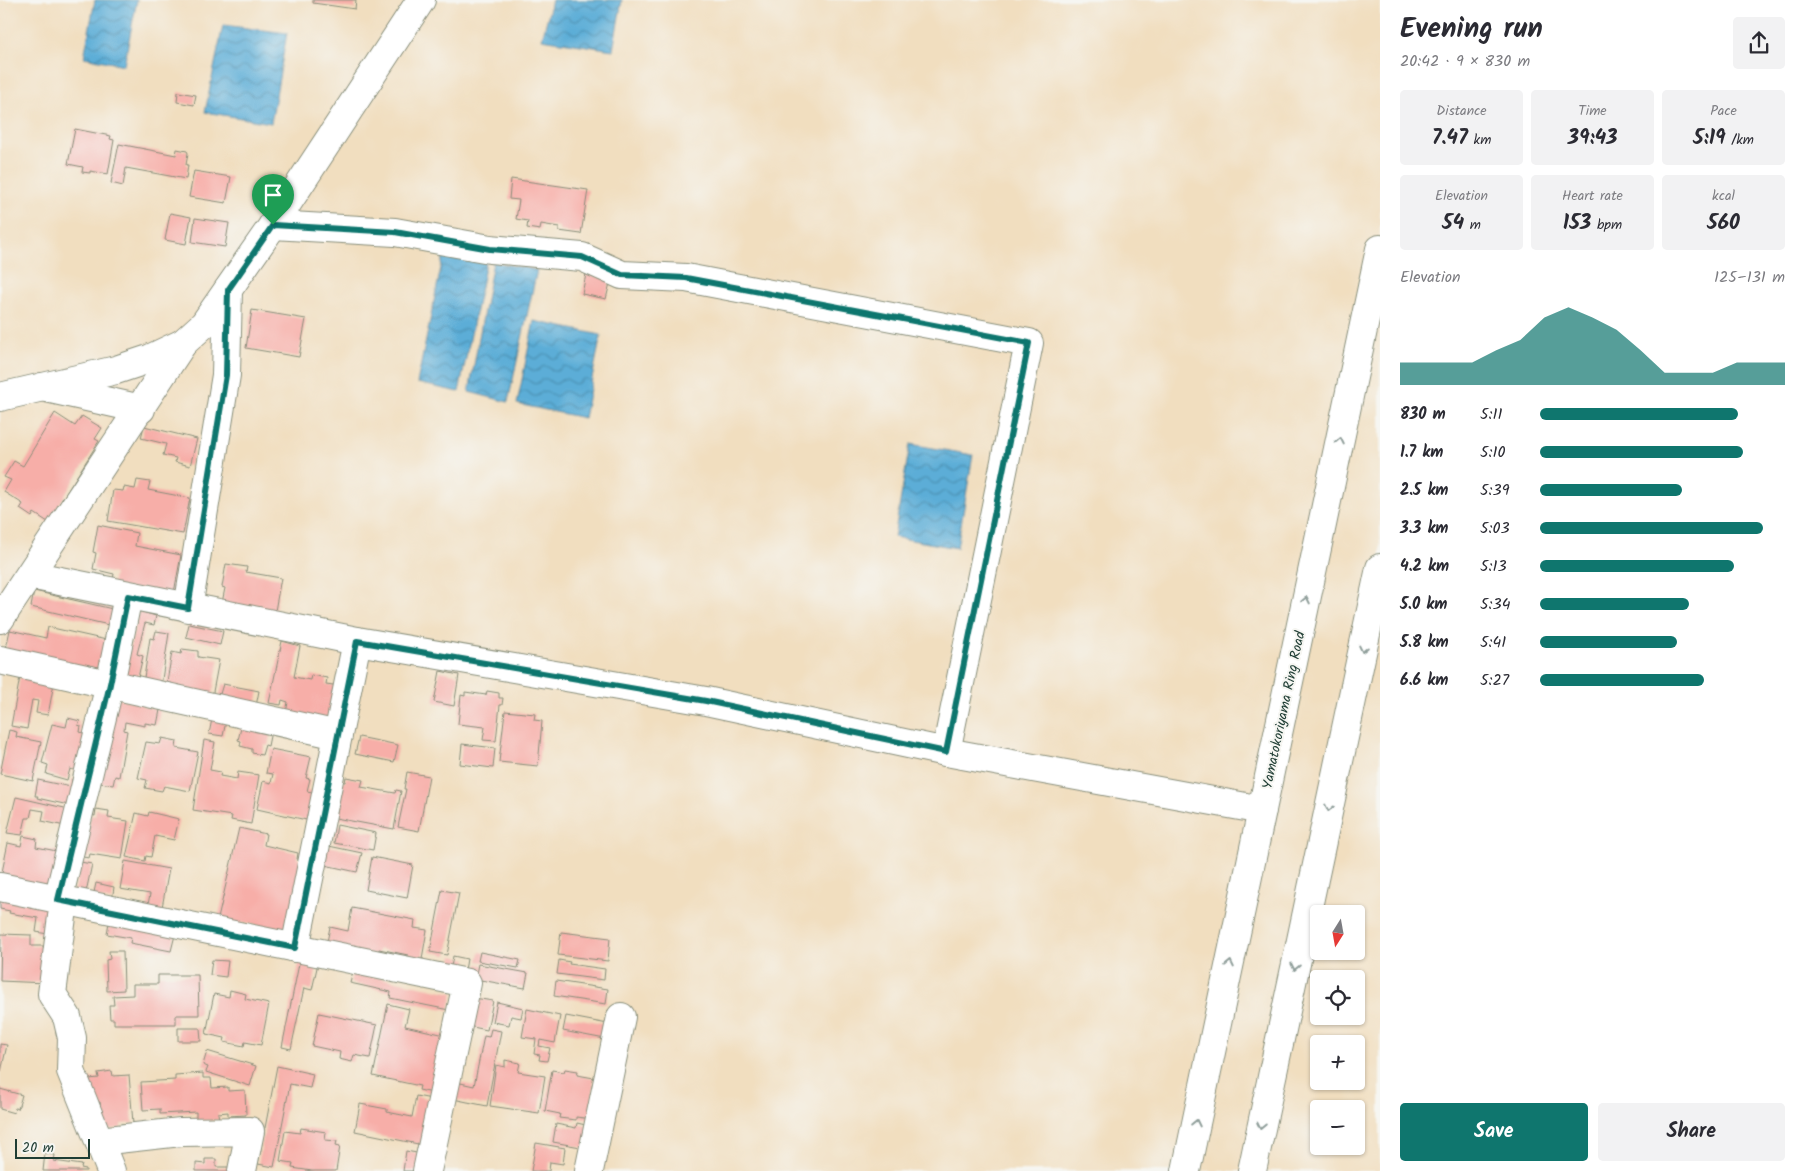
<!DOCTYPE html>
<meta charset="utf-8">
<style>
:root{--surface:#fff;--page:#f2f2f3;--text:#2b2b33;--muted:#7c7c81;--accent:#0f766e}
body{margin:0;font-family:Kalam,sans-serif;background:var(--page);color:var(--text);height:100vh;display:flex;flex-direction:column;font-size:19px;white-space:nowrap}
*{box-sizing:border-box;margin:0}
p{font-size:16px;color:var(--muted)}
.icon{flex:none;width:28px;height:28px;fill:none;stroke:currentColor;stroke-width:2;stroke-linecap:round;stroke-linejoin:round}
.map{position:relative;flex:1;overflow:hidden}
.side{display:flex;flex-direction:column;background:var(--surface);width:425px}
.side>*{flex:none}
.needle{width:32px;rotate:191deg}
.buttons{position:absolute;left:1310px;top:905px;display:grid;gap:10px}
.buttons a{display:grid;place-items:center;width:55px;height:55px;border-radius:5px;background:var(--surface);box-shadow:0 1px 4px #0004;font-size:25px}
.scale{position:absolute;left:15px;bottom:12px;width:75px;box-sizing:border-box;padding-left:5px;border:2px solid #1f3d34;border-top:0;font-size:14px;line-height:18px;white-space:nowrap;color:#1f3d34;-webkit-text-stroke:4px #f6f6f2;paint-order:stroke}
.pin{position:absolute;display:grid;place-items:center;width:42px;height:42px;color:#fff;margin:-51px -21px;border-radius:50% 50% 50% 0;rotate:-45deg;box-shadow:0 0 5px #0007}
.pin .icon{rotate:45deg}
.round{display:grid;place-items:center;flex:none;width:52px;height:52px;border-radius:5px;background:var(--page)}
.head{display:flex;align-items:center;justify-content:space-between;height:85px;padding:0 20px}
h1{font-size:28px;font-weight:800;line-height:38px}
.figures{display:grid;grid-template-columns:repeat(3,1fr);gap:8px;height:85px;padding:5px 20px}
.figures div{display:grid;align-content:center;border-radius:5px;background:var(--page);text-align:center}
.figures b{font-size:21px;font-weight:800}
.figures small{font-size:14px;font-weight:400}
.figures p{font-size:14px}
.chart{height:140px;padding:10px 20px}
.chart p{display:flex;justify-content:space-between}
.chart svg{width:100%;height:90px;margin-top:5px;fill:var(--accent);opacity:.7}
.button{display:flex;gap:10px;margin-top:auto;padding:10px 20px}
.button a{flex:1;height:58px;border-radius:5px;background:var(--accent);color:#fff;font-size:20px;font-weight:800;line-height:58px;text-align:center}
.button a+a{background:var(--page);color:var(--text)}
ul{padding:0 20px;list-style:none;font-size:16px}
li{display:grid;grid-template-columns:80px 60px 1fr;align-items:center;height:38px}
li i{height:12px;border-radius:6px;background:var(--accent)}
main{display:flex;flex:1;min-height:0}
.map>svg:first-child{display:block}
</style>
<main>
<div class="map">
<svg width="1380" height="1171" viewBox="0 0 1380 1171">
<defs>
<pattern id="water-waves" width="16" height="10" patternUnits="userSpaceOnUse" patternTransform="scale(1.25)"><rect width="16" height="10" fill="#5badd7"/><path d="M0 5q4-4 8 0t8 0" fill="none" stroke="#4b8eaf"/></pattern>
</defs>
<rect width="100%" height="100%" fill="#f6f6f2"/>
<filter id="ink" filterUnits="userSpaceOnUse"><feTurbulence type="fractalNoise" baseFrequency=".02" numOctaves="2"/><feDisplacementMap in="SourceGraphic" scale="10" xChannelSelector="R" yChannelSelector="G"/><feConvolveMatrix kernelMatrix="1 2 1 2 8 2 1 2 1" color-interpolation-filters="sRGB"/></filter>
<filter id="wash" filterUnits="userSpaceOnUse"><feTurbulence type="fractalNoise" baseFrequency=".0096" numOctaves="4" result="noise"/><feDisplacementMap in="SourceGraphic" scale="20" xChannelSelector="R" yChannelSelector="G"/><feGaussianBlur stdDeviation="1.12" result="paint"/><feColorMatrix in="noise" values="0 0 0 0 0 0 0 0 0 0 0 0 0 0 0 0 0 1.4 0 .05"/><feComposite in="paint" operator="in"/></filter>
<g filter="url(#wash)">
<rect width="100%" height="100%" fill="#f1debf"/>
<!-- water -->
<g fill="url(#water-waves)" stroke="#3d7586">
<path d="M 95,0 L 137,0 L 124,65 L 84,57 Z"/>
<path d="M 552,0 L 622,0 L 613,50 L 542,39 Z"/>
<path d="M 223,25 L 287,33 L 271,123 L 205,112 Z"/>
<path d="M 444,253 L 486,262 L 459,392 L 417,383 Z"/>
<path d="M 493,262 L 537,270 L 508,402 L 469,392 Z"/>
<path d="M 534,321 L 601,335 L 584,418 L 517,404 Z"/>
<path d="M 910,444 L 973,455 L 957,548 L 894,537 Z"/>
</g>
<g id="blocks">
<!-- building -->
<g fill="#f7aea8">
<path d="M 313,0 L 356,0 L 355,9 L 313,3 Z"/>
<path d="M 178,92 L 196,95 L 194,105 L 177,102 Z"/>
<path d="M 75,129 L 111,136 L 110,139 L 114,140 L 108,174 L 90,171 L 90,173 L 82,172 L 83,167 L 68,164 Z"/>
<path d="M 119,144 L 176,155 L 177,149 L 187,151 L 188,153 L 186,165 L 188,165 L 186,179 L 126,168 L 123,186 L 111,183 Z"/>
<path d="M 194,171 L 231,177 L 226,203 L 189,197 Z"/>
<path d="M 511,179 L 588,190 L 581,234 L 559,231 L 559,227 L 541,224 L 540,230 L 527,228 L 528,221 L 516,219 L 519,200 L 509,199 Z"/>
<path d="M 170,213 L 191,217 L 186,244 L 165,240 Z"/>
<path d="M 195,218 L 229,223 L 225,247 L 192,242 Z"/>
<path d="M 586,274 L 611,279 L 606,299 L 582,294 Z"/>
<path d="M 252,310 L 306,319 L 299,357 L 246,348 Z"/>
<path d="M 55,413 L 75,426 L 82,416 L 102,428 L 95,439 L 99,441 L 48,522 L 34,513 L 32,517 L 20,509 L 23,504 L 4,492 L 11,480 L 4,477 L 14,461 L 23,466 Z"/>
<path d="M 144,426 L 197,439 L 190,466 L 175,462 L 176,458 L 163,455 L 166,444 L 141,438 Z"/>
<path d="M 137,480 L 150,482 L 148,490 L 190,498 L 183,534 L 108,521 L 113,490 L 123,491 L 124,487 L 135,489 Z"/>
<path d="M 98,525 L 137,533 L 135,546 L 181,555 L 173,598 L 112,585 L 114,574 L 93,569 L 96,553 L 93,552 Z"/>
<path d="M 226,564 L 247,567 L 246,572 L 281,578 L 275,611 L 222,603 L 225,588 L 222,587 Z"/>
<path d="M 34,591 L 117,610 L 113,626 L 31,607 Z"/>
<path d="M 139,611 L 156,616 L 154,625 L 145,623 L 137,654 L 143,656 L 137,682 L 122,679 Z"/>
<path d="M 189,624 L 223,631 L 220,645 L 186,637 Z"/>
<path d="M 48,627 L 111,641 L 104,675 L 5,653 L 10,630 L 46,638 Z"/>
<path d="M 156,631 L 169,633 L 161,686 L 143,684 L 150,638 L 154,639 Z"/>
<path d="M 282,641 L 300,646 L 294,677 L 310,680 L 311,675 L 327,678 L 326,684 L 340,686 L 332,722 L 286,713 L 288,702 L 282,700 L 281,705 L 269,703 Z"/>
<path d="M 182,649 L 198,651 L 198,657 L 219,660 L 212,697 L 166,688 L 172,652 L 181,654 Z"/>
<path d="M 440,671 L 459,675 L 454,706 L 434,702 Z"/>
<path d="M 20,677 L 54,683 L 48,715 L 36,713 L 38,701 L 32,700 L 27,729 L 11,726 Z"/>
<path d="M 223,684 L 259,691 L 256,706 L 219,697 Z"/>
<path d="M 487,691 L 499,693 L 499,698 L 503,698 L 502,705 L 500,705 L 496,741 L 483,740 L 485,727 L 458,724 L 461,695 L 465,696 L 465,692 L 486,695 Z"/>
<path d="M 116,698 L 142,703 L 142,706 L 160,710 L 157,725 L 145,723 L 145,726 L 125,722 L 124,730 L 127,731 L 119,777 L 115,776 L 113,785 L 100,783 Z"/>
<path d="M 505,711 L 535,714 L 534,720 L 542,721 L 538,766 L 499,762 Z"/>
<path d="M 68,718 L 80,721 L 78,725 L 81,726 L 80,732 L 90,735 L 81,772 L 70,769 L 67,780 L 46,774 L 48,765 L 42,763 L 52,724 L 66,727 Z"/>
<path d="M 212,719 L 226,721 L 223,736 L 209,734 Z"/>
<path d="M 242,724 L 271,731 L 268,746 L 265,745 L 262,755 L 252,753 L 252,749 L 240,746 L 241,741 L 238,740 Z"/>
<path d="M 9,730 L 17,732 L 16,737 L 41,742 L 33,781 L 0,774 Z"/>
<path d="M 359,737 L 398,745 L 394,762 L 355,754 Z"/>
<path d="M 162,738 L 177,741 L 176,748 L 198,752 L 190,791 L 164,786 L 162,791 L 145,788 L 147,780 L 138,778 L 146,742 L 160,744 Z"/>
<path d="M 204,740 L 215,742 L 210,770 L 221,772 L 220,776 L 237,779 L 238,772 L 259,775 L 251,824 L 231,820 L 232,816 L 193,810 Z"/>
<path d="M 462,744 L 495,748 L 493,768 L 460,764 Z"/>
<path d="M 271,749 L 311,757 L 306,778 L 310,779 L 307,791 L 317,793 L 311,821 L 257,809 L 263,781 L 271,783 L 273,774 L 266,773 Z"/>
<path d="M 407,772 L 429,776 L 419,831 L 398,827 L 406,789 L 404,789 Z"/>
<path d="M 346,777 L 363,780 L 361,787 L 395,793 L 396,790 L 401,791 L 394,829 L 330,817 L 337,781 L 345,782 Z"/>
<path d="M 72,779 L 79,781 L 73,806 L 37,798 L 38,796 L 35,796 L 38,780 L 71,787 Z"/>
<path d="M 16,797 L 69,809 L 65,826 L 42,821 L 44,811 L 32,809 L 30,818 L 26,818 L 22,835 L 7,833 Z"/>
<path d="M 96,809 L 109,811 L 108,818 L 128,821 L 122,859 L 90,854 L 89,858 L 83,857 L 91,815 L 95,816 Z"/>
<path d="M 149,812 L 179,819 L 174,840 L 155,836 L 151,857 L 146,856 L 145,861 L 126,857 L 136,813 L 148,816 Z"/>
<path d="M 337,825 L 376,833 L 373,850 L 334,843 Z"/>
<path d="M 239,828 L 266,834 L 264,845 L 298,853 L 297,859 L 303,860 L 285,938 L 269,929 L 242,922 L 240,928 L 217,923 Z"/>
<path d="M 23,836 L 37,839 L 36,847 L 62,852 L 55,888 L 1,877 L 8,843 L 21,846 Z"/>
<path d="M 324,845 L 362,853 L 357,872 L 320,864 Z"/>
<path d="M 372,857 L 413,865 L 407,898 L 366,890 Z"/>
<path d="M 125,861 L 169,869 L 161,913 L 147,910 L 150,894 L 120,889 Z"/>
<path d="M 80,862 L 92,864 L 85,897 L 74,895 Z"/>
<path d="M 96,883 L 114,887 L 112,901 L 93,897 Z"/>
<path d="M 442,890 L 459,893 L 447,955 L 430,952 Z"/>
<path d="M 0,897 L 53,906 L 48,934 L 36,932 L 38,918 L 9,913 L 10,911 L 0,909 Z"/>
<path d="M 352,908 L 415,920 L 414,928 L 427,930 L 422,959 L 424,959 L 422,968 L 407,965 L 408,955 L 379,949 L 377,956 L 326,947 L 330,927 L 348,931 Z"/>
<path d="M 109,922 L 175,935 L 171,951 L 130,943 L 131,938 L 107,934 Z"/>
<path d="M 561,932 L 610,938 L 608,961 L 558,955 Z"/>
<path d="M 1,934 L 31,935 L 31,946 L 47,946 L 46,983 L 0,981 Z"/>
<path d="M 109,951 L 123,951 L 124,990 L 107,991 L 106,960 L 110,959 Z"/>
<path d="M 480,952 L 520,960 L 518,968 L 478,961 Z"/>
<path d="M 453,956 L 467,959 L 464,976 L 450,973 Z"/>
<path d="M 300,959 L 318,963 L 312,990 L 304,988 L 291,1049 L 282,1047 Z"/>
<path d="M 212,960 L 228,961 L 226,977 L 210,975 Z"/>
<path d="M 559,960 L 570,962 L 569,964 L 605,969 L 604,980 L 557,974 Z"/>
<path d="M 478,964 L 528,973 L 525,988 L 475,979 Z"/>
<path d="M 353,972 L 453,993 L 449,1010 L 390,998 L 391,992 L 350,983 Z"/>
<path d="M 158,975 L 198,975 L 199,1015 L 176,1015 L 176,1024 L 114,1024 L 114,1019 L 110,1019 L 109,1005 L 114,1005 L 113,996 L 133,995 L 133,984 L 158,984 Z"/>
<path d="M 556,981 L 608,989 L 606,1004 L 554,996 Z"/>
<path d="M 230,990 L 246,994 L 245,999 L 269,1004 L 261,1045 L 245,1042 L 244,1046 L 224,1042 L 225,1038 L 206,1034 L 214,994 L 229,997 Z"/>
<path d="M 474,998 L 493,1001 L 487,1030 L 468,1026 Z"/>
<path d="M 497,1002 L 523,1008 L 521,1018 L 511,1016 L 509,1025 L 493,1022 Z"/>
<path d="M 388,1004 L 409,1009 L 405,1026 L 445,1035 L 433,1093 L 419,1090 L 420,1086 L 373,1076 Z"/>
<path d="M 527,1009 L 560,1016 L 555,1043 L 540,1040 L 539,1046 L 550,1048 L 547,1061 L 539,1060 L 540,1055 L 534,1054 L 536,1039 L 522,1037 Z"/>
<path d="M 319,1013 L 377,1025 L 370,1058 L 354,1055 L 352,1062 L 339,1059 L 340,1052 L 312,1046 Z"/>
<path d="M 566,1016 L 608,1024 L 605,1039 L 563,1031 Z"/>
<path d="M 178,1028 L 200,1028 L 201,1041 L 178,1041 Z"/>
<path d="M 491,1029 L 501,1031 L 487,1106 L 453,1099 L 456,1082 L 474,1086 L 484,1036 L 489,1037 Z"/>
<path d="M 0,1044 L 7,1045 L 1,1072 L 0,1072 Z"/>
<path d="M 207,1051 L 256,1066 L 250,1086 L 206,1072 L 208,1067 L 203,1065 Z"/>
<path d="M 505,1060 L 520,1063 L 518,1072 L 545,1076 L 539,1113 L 490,1106 L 496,1065 L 505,1067 Z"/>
<path d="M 277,1066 L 313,1074 L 310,1088 L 290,1084 L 274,1167 L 258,1164 Z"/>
<path d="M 565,1069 L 578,1071 L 577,1075 L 594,1078 L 592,1119 L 576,1117 L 576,1120 L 559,1118 L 560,1114 L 545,1111 L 552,1070 L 564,1072 Z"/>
<path d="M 112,1071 L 113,1076 L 129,1075 L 133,1123 L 121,1124 L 121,1128 L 103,1130 L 100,1102 L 95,1103 L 94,1090 L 90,1090 L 89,1079 L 99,1078 L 98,1073 Z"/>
<path d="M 203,1073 L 203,1078 L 211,1078 L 212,1088 L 228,1087 L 228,1091 L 245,1090 L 246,1115 L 228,1116 L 228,1112 L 218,1113 L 219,1120 L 196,1121 L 196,1112 L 160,1114 L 160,1109 L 143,1110 L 141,1082 L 175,1080 L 175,1075 Z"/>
<path d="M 0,1089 L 22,1095 L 18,1109 L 15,1108 L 14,1113 L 0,1109 Z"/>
<path d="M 416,1096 L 432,1099 L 423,1145 L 355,1131 L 360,1104 L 387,1109 L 387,1112 L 412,1117 Z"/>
<path d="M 577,1123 L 590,1126 L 586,1148 L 553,1142 L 556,1124 L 576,1128 Z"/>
<path d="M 301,1128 L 326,1132 L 325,1140 L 337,1141 L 336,1145 L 340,1146 L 336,1171 L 312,1171 L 292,1168 L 293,1163 L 280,1161 L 285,1131 L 300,1133 Z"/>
<path d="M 536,1143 L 565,1148 L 563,1164 L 550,1162 L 549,1171 L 531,1171 Z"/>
<path d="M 406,1151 L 422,1154 L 419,1171 L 403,1171 Z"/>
<path d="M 45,1153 L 55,1155 L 54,1161 L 82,1165 L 81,1168 L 86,1169 L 86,1171 L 43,1171 Z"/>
<path d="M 205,1159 L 216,1159 L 216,1167 L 233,1167 L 232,1171 L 196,1171 L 196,1163 L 205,1164 Z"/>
</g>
</g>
</g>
<g filter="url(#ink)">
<use href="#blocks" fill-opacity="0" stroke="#888e7a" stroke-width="1"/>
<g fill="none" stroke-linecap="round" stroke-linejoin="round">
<!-- street casing -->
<g stroke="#888e7a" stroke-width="30">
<g id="street">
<path d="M 273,225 L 395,232 L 490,249 L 582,257 L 622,275 L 686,278 L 1029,343 L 946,752"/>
<path d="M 42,387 L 141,409"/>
<path d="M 30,575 L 357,641 L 706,701 L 946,752 L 1262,810"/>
<path d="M 188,608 L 226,375 L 228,290"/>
<path d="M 0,619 L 183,343"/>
<path d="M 0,660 L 338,735"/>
<path d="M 0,887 L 467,983 L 427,1171"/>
<path d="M 58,900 L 110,684 L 128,596"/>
<path d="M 64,901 L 52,994 L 67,1017 L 72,1038 L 71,1071 L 111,1171"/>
<path d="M 295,948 L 357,641"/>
<path d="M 99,1141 L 181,1132 L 250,1131 L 242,1171"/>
<path d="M 589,1171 L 621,1017"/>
</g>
</g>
<!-- secondary casing -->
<g stroke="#888e7a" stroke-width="30">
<g id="secondary">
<path d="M 1186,1171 L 1380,249"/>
<path d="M 1252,1171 L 1380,568"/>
</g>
</g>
<!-- primary casing -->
<g stroke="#888e7a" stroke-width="30">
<path id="primary" d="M 0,397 L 116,370 L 149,359 L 183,343 L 204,324 L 273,225 L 421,0"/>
</g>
<!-- street -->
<use href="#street" stroke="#fff" stroke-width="28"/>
<!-- secondary -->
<use href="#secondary" stroke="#fff" stroke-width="28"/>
<!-- primary -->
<use href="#primary" stroke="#fff" stroke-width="28"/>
</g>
<!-- one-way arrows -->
<defs><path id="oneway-chevron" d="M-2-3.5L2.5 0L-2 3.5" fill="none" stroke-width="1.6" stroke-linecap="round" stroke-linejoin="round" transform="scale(1.25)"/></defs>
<g stroke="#8f9e9a">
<use href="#oneway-chevron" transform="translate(1340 441) rotate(-78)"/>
<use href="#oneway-chevron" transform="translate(1306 600) rotate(-78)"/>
<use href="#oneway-chevron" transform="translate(1363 649) rotate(102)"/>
<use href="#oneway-chevron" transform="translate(1329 808) rotate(102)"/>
<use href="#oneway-chevron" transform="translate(1230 964) rotate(-78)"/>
<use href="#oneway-chevron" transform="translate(1295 967) rotate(102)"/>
<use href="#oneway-chevron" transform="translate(1196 1123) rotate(-78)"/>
<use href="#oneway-chevron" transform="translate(1261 1126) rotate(102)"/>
</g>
</g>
<g fill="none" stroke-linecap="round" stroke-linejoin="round" filter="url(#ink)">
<!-- route casing -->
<g stroke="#fff" stroke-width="10">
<path id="route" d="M 273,225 L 395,232 L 490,249 L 582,257 L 622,275 L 686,278 L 1029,343 L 946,752 L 706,701 L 357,641 L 295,948 L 58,900 L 110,684 L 128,596 L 188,608 L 226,375 L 228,290 Z"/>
</g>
<!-- route -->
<use href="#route" stroke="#0f766e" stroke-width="6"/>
</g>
<g text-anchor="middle" stroke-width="4" stroke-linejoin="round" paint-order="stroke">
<!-- street labels -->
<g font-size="14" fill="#1f3d34" stroke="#f6f6f2">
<text transform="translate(1283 710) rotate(-78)" y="5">Yamatokoriyama Ring Road</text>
</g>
</g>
</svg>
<div class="buttons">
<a><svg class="needle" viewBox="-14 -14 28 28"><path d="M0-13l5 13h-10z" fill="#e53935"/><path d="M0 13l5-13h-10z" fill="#7c7c81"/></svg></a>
<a><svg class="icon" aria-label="locate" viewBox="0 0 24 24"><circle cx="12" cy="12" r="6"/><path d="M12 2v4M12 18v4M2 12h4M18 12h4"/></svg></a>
<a>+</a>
<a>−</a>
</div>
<div class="scale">20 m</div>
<div class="pin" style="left:273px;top:225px;background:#1e9e55"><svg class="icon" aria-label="arrive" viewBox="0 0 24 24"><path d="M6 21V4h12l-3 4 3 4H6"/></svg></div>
</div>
<section class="side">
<div class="head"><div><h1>Evening run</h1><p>20:42 · 9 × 830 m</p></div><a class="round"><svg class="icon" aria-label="share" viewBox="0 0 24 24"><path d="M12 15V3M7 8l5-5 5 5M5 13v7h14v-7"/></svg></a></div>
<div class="figures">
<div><p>Distance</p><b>7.47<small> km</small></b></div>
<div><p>Time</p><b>39:43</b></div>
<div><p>Pace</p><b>5:19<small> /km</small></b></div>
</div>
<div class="figures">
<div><p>Elevation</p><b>54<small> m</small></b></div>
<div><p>Heart rate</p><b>153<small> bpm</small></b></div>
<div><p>kcal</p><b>560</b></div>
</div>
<div class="chart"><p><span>Elevation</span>125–131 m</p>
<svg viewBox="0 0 160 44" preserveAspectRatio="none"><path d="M0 44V33L10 33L20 33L30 33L40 27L50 22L60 11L70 6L80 11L90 17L100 27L110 38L120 38L130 38L140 33L150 33L160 33V44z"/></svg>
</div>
<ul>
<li><b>830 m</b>5:11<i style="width:81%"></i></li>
<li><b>1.7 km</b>5:10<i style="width:83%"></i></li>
<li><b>2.5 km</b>5:39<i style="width:58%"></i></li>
<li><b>3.3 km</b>5:03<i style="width:91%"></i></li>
<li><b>4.2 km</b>5:13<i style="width:79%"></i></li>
<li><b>5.0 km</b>5:34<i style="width:61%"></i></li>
<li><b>5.8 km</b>5:41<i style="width:56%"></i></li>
<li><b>6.6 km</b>5:27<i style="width:67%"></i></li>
</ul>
<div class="button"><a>Save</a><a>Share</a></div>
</section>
</main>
